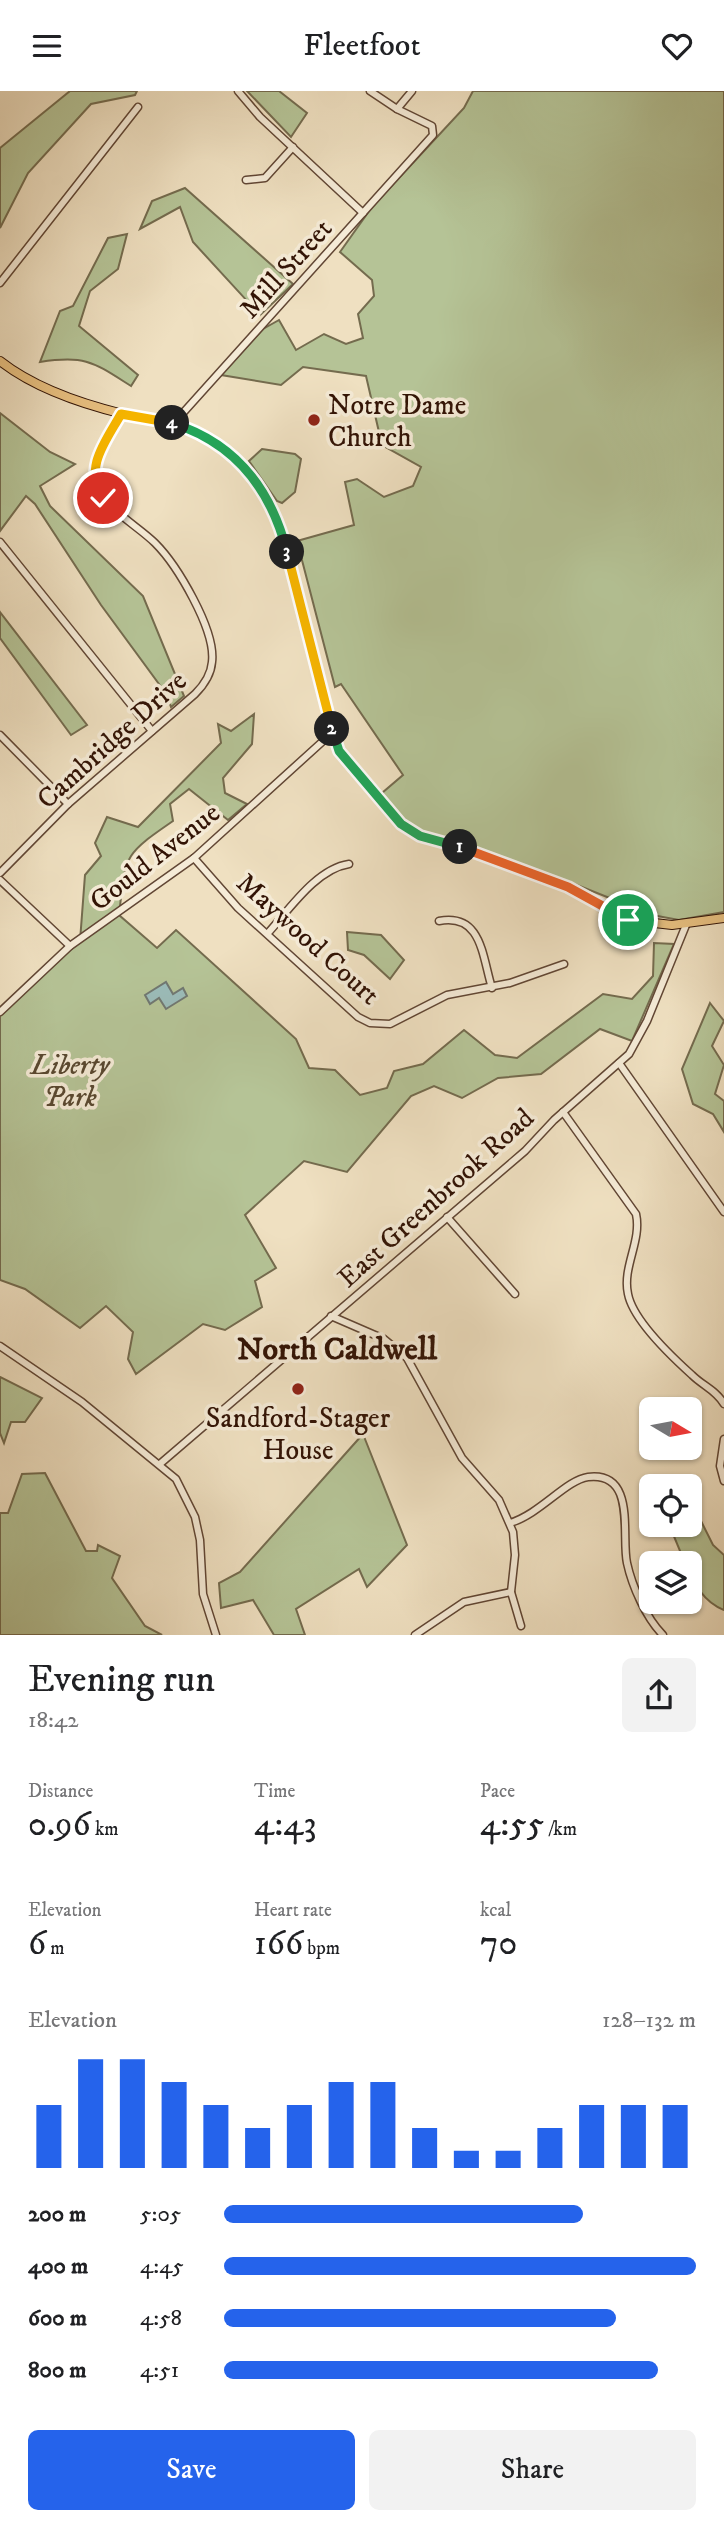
<!DOCTYPE html>
<meta charset="utf-8">
<style>
:root{--surface:#fff;--page:#f2f2f2;--text:#202124;--muted:#757577;--accent:#2563eb}
body{margin:0;font-family:"IM FELL DW Pica",serif;background:var(--page);color:var(--text);height:100vh;display:flex;flex-direction:column;font-size:26px;white-space:nowrap}
*{box-sizing:border-box;margin:0}
p{font-size:23px;color:var(--muted)}
.icon{flex:none;width:38px;height:38px;fill:none;stroke:currentColor;stroke-width:2;stroke-linecap:round;stroke-linejoin:round}
.map{position:relative;height:1544px;overflow:hidden}
.sheet{display:flex;flex-direction:column;background:var(--surface);flex:1}
.sheet>*{flex:none}
.needle{width:46px;rotate:100deg}
.buttons{position:absolute;left:639px;top:1306px;display:grid;gap:14px}
.buttons a{display:grid;place-items:center;width:63px;height:63px;border-radius:10px;background:var(--surface);box-shadow:0 2px 5px #0004;font-size:35px}
.pin{position:absolute;display:grid;place-items:center;width:60px;height:60px;color:#fff;margin:-30px;border:4px solid #fff;border-radius:50%;box-shadow:0 2px 7px #0007}
.km{position:absolute;width:35px;height:35px;margin:-18px;border-radius:50%;background:#222;color:#fff;font-size:19px;line-height:35px;text-align:center}
.round{display:grid;place-items:center;flex:none;width:74px;height:74px;border-radius:10px;background:var(--page)}
.head{display:flex;align-items:center;justify-content:space-between;height:119px;padding:0 28px}
h1{font-size:38px;font-weight:600;line-height:52px}
.metrics{display:grid;grid-template-columns:repeat(3,1fr);gap:10px;height:119px;padding:7px 28px}
.metrics div{display:grid;align-content:center}
.metrics b{font-size:35px;font-weight:600}
.metrics small{font-size:19px;font-weight:400}
.metrics p{font-size:19px}
.chart{height:196px;padding:14px 28px}
.chart p{display:flex;justify-content:space-between}
.chart svg{width:100%;height:126px;margin-top:7px;stroke:var(--accent);stroke-width:6}
.button{display:flex;gap:14px;margin-top:auto;padding:14px 28px}
.button a{flex:1;height:80px;border-radius:10px;background:var(--accent);color:#fff;font-size:28px;font-weight:600;line-height:80px;text-align:center}
.button a+a{background:var(--page);color:var(--text)}
ul{padding:0 28px;list-style:none;font-size:23px}
li{display:grid;grid-template-columns:112px 84px 1fr;align-items:center;height:52px}
li i{height:18px;border-radius:9px;background:var(--accent)}
header{display:flex;justify-content:space-between;align-items:center;height:91px;padding:0 28px;background:var(--surface);font-size:32px;font-weight:600}
.map>svg:first-child{display:block}
</style>
<header><svg class="icon" aria-label="menu" viewBox="0 0 24 24"><path d="M4 6h16M4 12h16M4 18h16"/></svg>Fleetfoot<svg class="icon" aria-label="heart" viewBox="0 0 24 24"><path d="M12 20l-8-8c-3-5 5-10 8-4 3-6 11-1 8 4z"/></svg></header>
<div class="map">
<svg width="724" height="1544" viewBox="0 0 724 1544">
<rect width="100%" height="100%" fill="#efe0c1"/>
<filter id="stains"><feTurbulence type="fractalNoise" baseFrequency=".00286" numOctaves="4"/><feColorMatrix values="0 0 0 0 .2 0 0 0 0 .09 0 0 0 0 .02 0 0 0 .5 -.17"/></filter>
<radialGradient id="worn" r=".72"><stop offset=".6" stop-color="#630" stop-opacity="0"/><stop offset="1" stop-color="#630" stop-opacity=".3"/></radialGradient>
<!-- green -->
<g fill="#b5c396" stroke="#746b4e" stroke-width="2">
<path d="M 70,0 L 137,0 L 135,4 L 91,13 L 28,82 L 0,137 L 0,57 Z"/>
<path d="M 247,0 L 279,0 L 307,22 L 291,46 Z"/>
<path d="M 473,0 L 724,0 L 724,821 L 679,829 L 652,824 L 567,790 L 418,739 L 399,727 L 382,702 L 403,684 L 341,593 L 335,596 L 297,450 L 354,434 L 345,391 L 357,388 L 384,406 L 413,395 L 421,376 L 382,354 L 366,285 L 303,276 L 281,294 L 221,284 L 263,238 L 279,229 L 296,259 L 324,243 L 346,253 L 363,247 L 358,223 L 374,205 L 372,189 L 340,161 L 372,116 L 464,17 Z"/>
<path d="M 185,97 L 293,193 L 260,224 L 193,151 L 180,116 L 140,138 L 152,110 Z"/>
<path d="M 127,143 L 118,178 L 90,200 L 79,235 L 138,284 L 131,295 C 93,271 86,264 40,271 L 60,220 L 73,215 L 108,147 Z"/>
<path d="M 0,322 L 50,361 L 75,373 L 40,395 L 50,415 L 143,505 L 184,605 L 171,616 L 167,604 L 101,514 L 35,413 L 26,405 L 0,440 Z"/>
<path d="M 262,358 L 295,363 L 301,368 L 295,401 L 282,412 L 277,410 L 249,370 Z"/>
<path d="M 0,521 L 87,634 L 71,644 L 0,547 Z"/>
<path d="M 254,623 L 252,653 L 223,687 L 225,702 L 247,713 L 228,729 L 189,698 L 170,713 L 173,730 C 122,765 126,764 119,824 L 157,857 L 176,839 L 296,948 L 309,977 L 335,979 L 360,1004 L 387,997 L 394,980 L 423,973 L 464,939 L 495,964 L 517,967 L 603,903 L 632,908 L 653,885 L 654,852 L 674,853 L 632,950 L 600,938 L 541,983 L 498,987 L 462,1007 L 434,995 L 411,1005 L 347,1081 L 304,1070 L 245,1124 L 276,1177 L 255,1190 L 262,1216 L 225,1239 L 203,1233 L 136,1283 L 128,1268 L 133,1241 L 106,1215 L 80,1237 L 25,1198 L 0,1189 L 0,923 L 80,850 L 85,784 L 101,765 L 95,752 L 107,726 L 138,736 L 221,652 L 218,633 L 231,640 Z"/>
<path d="M 347,841 L 381,844 L 404,869 L 390,888 L 364,864 L 348,859 Z"/>
<path d="M 710,912 L 724,930 L 712,955 L 724,974 L 715,1003 L 724,1010 L 724,1041 L 713,1023 L 693,1013 L 682,978 Z"/>
<path d="M 0,1286 L 42,1307 L 25,1331 L 11,1331 L 4,1352 L 0,1342 Z"/>
<path d="M 363,1343 L 407,1454 L 367,1496 L 359,1478 L 296,1518 L 305,1544 L 274,1544 L 253,1509 L 221,1517 L 219,1492 L 240,1481 Z"/>
<path d="M 45,1382 L 86,1460 L 97,1460 L 98,1454 L 120,1465 L 112,1487 L 145,1535 L 162,1544 L 0,1544 L 0,1422 L 8,1422 L 22,1383 Z"/>
<path d="M 701,1430 L 713,1454 L 724,1464 L 724,1519 C 706,1512 690,1492 690,1472 L 685,1472 L 673,1443 Z"/>
</g>
<!-- water -->
<path fill="#9bbcb9" stroke="#717871" stroke-width="2" d="M 166,891 L 173,903 L 183,897 L 187,905 L 166,918 L 159,907 L 150,913 L 145,904 Z"/>
<g fill="none" stroke-linecap="round" stroke-linejoin="round">
<!-- minor casing -->
<g stroke="#614634" stroke-width="9">
<g id="minor">
<path d="M 238,0 L 260,26 L 363,122"/>
<path d="M 397,18 L 412,0"/>
<path d="M 246,89 L 265,87 L 293,56"/>
<path d="M 0,192 L 138,16"/>
<path d="M 173,333 L 433,44 L 432,35 L 397,18 L 370,0"/>
<path d="M 0,451 L 152,640"/>
<path d="M 0,644 L 68,713"/>
<path d="M 194,767 L 238,817 L 358,926 L 370,932 L 390,933 L 447,904 L 510,892 L 564,873"/>
<path d="M 0,782 L 68,713 L 195,603 C 204,594 211,584 212,571 C 216,539 177,474 155,452 C 136,433 98,414 94,386 C 92,365 111,341 121,323"/>
<path d="M 0,789 L 70,855"/>
<path d="M 439,830 C 482,822 482,865 492,897"/>
<path d="M 268,842 C 289,819 316,778 349,773"/>
<path d="M 0,921 L 70,855 L 194,767 L 333,641"/>
<path d="M 619,972 L 724,1121"/>
<path d="M 563,1021 L 636,1123 C 642,1150 622,1176 628,1203 C 633,1229 672,1266 692,1284 C 703,1295 716,1299 724,1313"/>
<path d="M 447,1126 L 515,1203"/>
<path d="M 331,1225 L 384,1248 L 407,1267 L 462,1367 L 499,1409 L 513,1441 L 515,1464 L 511,1501 L 521,1535"/>
<path d="M 0,1255 L 82,1311 L 176,1388 L 195,1426 L 200,1449 L 203,1503 L 216,1544"/>
<path d="M 724,1348 L 720,1375 L 724,1390"/>
<path d="M 161,1372 L 525,1060 L 554,1029 L 629,963 L 647,930 L 686,834"/>
<path d="M 510,1432 C 540,1423 566,1389 588,1386 C 637,1380 621,1445 627,1472 C 632,1495 646,1527 663,1544"/>
<path d="M 415,1544 L 464,1511 L 511,1501"/>
</g>
</g>
<!-- major casing -->
<g stroke="#321305" stroke-width="10">
<path id="major" d="M 0,270 C 33,296 82,313 123,323 C 140,327 159,329 176,334 C 229,349 262,388 281,439 L 339,660 L 401,733 L 420,745 L 469,759 L 568,796 L 628,829 L 672,834 L 724,827"/>
</g>
<!-- minor -->
<use href="#minor" stroke="#f5ebd7" stroke-width="6"/>
<!-- major -->
<use href="#major" stroke="#e8c080" stroke-width="8"/>
</g>
<g fill="none" stroke-linecap="round" stroke-linejoin="round">
<!-- split-1 casing -->
<g stroke="#fff" stroke-width="14">
<path id="split-1" d="M 460,756 L 568,796 L 628,829"/>
</g>
<!-- split-2 casing -->
<g stroke="#fff" stroke-width="14">
<path id="split-2" d="M 332,638 L 339,660 L 401,733 L 420,745 L 460,756"/>
</g>
<!-- split-3 casing -->
<g stroke="#fff" stroke-width="14">
<path id="split-3" d="M 287,461 L 332,638"/>
</g>
<!-- split-4 casing -->
<g stroke="#fff" stroke-width="14">
<path id="split-4" d="M 172,332 C 236,352 271,398 287,461"/>
</g>
<!-- split-5 casing -->
<g stroke="#fff" stroke-width="14">
<path id="split-5" d="M 103,407 C 83,377 106,350 121,323 L 172,332"/>
</g>
<!-- split-1 -->
<use href="#split-1" stroke="#f0652b" stroke-width="9"/>
<!-- split-2 -->
<use href="#split-2" stroke="#22a559" stroke-width="9"/>
<!-- split-3 -->
<use href="#split-3" stroke="#f5b400" stroke-width="9"/>
<!-- split-4 -->
<use href="#split-4" stroke="#22a559" stroke-width="9"/>
<!-- split-5 -->
<use href="#split-5" stroke="#f5b400" stroke-width="9"/>
</g>
<!-- markers -->
<g fill="#8f2418" stroke="#f5ebd7" stroke-width="2.5">
<circle cx="314" cy="329" r="7"/>
<circle cx="298" cy="1298" r="7"/>
</g>
<g text-anchor="middle" stroke-width="7" stroke-linejoin="round" paint-order="stroke">
<!-- street labels -->
<g font-size="28" fill="#321305" stroke="#f5ebd7">
<text transform="translate(285 177) rotate(-48)" y="10">Mill Street</text>
<text transform="translate(111 648) rotate(-42)" y="10">Cambridge Drive</text>
<text transform="translate(154 765) rotate(-38)" y="10">Gould Avenue</text>
<text transform="translate(309 847) rotate(42)" y="10">Maywood Court</text>
<text transform="translate(435 1106) rotate(-42)" y="10">East Greenbrook Road</text>
</g>
<!-- poi labels -->
<g font-size="28" fill="#321305" stroke="#f5ebd7" text-anchor="start">
<text x="328" y="323">Notre Dame<tspan x="328" dy="32">Church</tspan></text>
<text x="298" y="1336" text-anchor="middle">Sandford-Stager<tspan x="298" dy="32">House</tspan></text>
</g>
<!-- park labels -->
<g font-size="28" font-style="italic" fill="#594830" stroke="#f5ebd7">
<text x="70" y="983">Liberty<tspan x="70" dy="32">Park</tspan></text>
</g>
<!-- quarter labels -->
<g font-size="32" font-weight="bold" fill="#321305" stroke="#f5ebd7">
<text x="337" y="1268">North Caldwell</text>
</g>
</g>
<rect width="100%" height="100%" filter="url(#stains)"/>
<rect width="100%" height="100%" fill="url(#worn)"/>
</svg>
<div class="buttons">
<a><svg class="needle" viewBox="-14 -14 28 28"><path d="M0-13l5 13h-10z" fill="#e53935"/><path d="M0 13l5-13h-10z" fill="#757577"/></svg></a>
<a><svg class="icon" aria-label="locate" viewBox="0 0 24 24"><circle cx="12" cy="12" r="6"/><path d="M12 2v4M12 18v4M2 12h4M18 12h4"/></svg></a>
<a><svg class="icon" aria-label="layers" viewBox="0 0 24 24"><path d="M12 4l9 5-9 5-9-5zM3 14l9 5 9-5"/></svg></a>
</div>
<div class="pin" style="left:628px;top:829px;background:#1e9e55"><svg class="icon" aria-label="arrive" viewBox="0 0 24 24"><path d="M6 21V4h12l-3 4 3 4H6"/></svg></div>
<div class="pin" style="left:103px;top:407px;background:#d93025"><svg class="icon" aria-label="check" viewBox="0 0 24 24"><path d="M5 12l5 5 9-10"/></svg></div>
<b class="km" style="left:460px;top:756px">1</b>
<b class="km" style="left:332px;top:638px">2</b>
<b class="km" style="left:287px;top:461px">3</b>
<b class="km" style="left:172px;top:332px">4</b>
</div>
<section class="sheet">
<div class="head"><div><h1>Evening run</h1><p>18:42</p></div><a class="round"><svg class="icon" aria-label="share" viewBox="0 0 24 24"><path d="M12 15V3M7 8l5-5 5 5M5 13v7h14v-7"/></svg></a></div>
<div class="metrics">
<div><p>Distance</p><b>0.96<small> km</small></b></div>
<div><p>Time</p><b>4:43</b></div>
<div><p>Pace</p><b>4:55<small> /km</small></b></div>
</div>
<div class="metrics">
<div><p>Elevation</p><b>6<small> m</small></b></div>
<div><p>Heart rate</p><b>166<small> bpm</small></b></div>
<div><p>kcal</p><b>70</b></div>
</div>
<div class="chart"><p><span>Elevation</span>128–132 m</p>
<svg viewBox="0 0 160 44" preserveAspectRatio="none"><path d="M5 44V22M15 44V6M25 44V6M35 44V14M45 44V22M55 44V30M65 44V22M75 44V14M85 44V14M95 44V30M105 44V38M115 44V38M125 44V30M135 44V22M145 44V22M155 44V22"/></svg>
</div>
<ul>
<li><b>200 m</b>5:05<i style="width:76%"></i></li>
<li><b>400 m</b>4:45<i style="width:100%"></i></li>
<li><b>600 m</b>4:58<i style="width:83%"></i></li>
<li><b>800 m</b>4:51<i style="width:92%"></i></li>
</ul>
<div class="button"><a>Save</a><a>Share</a></div>
</section>
